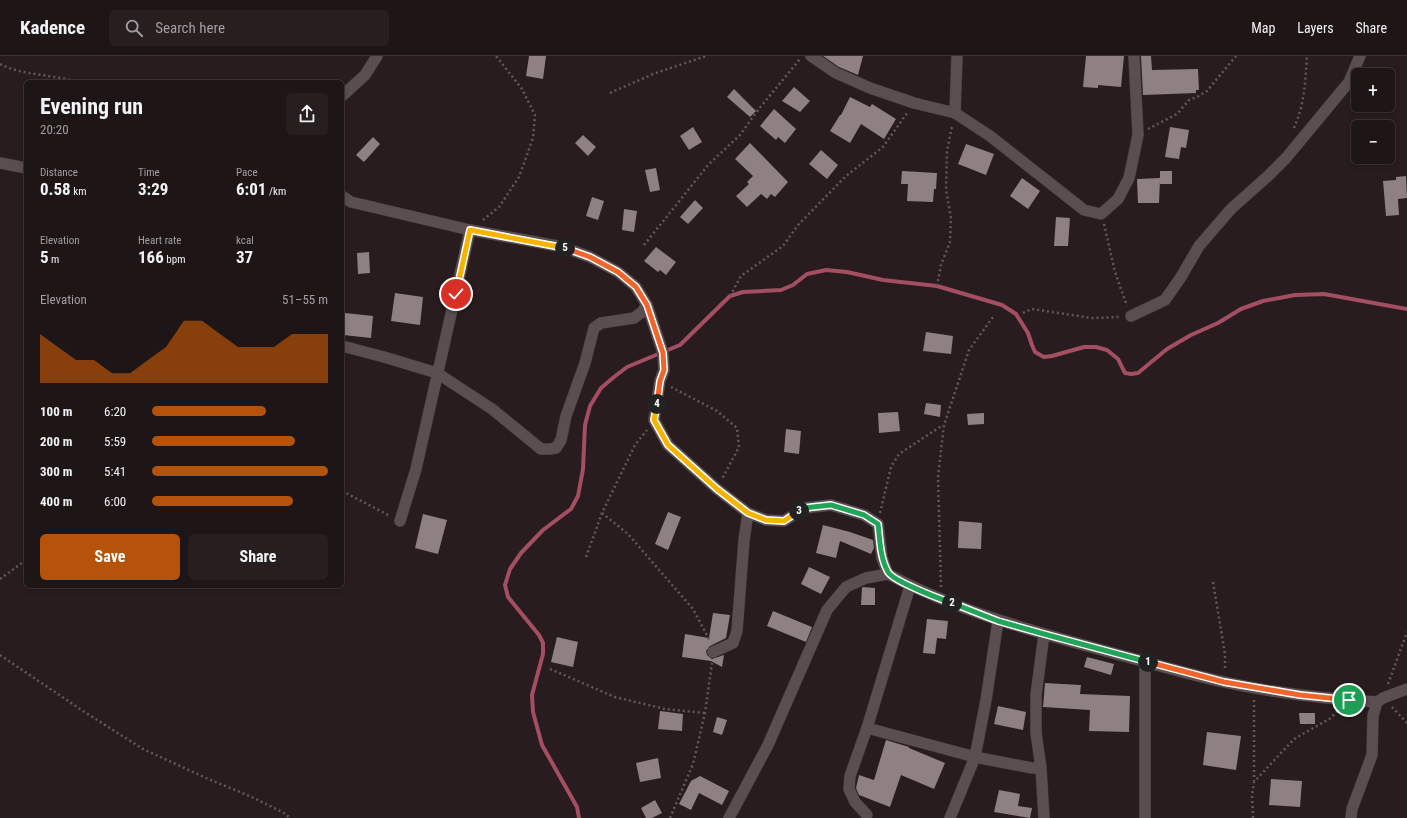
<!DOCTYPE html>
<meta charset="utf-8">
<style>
:root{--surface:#1e1516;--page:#261e1f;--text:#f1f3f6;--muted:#a19fa1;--line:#3c3435;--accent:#b45309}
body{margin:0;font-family:"Roboto Condensed",sans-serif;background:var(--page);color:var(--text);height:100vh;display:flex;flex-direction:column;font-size:15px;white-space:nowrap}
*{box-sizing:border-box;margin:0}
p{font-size:13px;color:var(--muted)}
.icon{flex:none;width:22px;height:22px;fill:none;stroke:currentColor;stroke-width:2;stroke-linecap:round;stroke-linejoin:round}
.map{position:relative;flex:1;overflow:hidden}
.panel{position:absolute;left:24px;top:24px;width:320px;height:508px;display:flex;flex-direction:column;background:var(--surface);border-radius:6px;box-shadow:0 2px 6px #0003,0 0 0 1px var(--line)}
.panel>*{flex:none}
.fabs{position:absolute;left:1351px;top:12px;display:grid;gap:8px}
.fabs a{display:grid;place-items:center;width:44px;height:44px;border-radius:6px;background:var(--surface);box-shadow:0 2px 6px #0003,0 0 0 1px var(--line);font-size:20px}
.pin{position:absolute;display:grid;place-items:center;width:34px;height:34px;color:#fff;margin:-17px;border:2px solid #fff;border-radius:50%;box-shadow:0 1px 4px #0007}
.km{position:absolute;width:20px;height:20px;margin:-10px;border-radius:50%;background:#222;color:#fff;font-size:11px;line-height:20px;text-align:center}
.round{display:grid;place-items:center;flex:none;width:42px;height:42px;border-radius:6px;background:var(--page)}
.headline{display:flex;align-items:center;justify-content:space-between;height:68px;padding:0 16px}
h1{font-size:22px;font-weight:700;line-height:30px}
.figures{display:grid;grid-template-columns:repeat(3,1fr);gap:6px;height:68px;padding:4px 16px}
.figures div{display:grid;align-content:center}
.figures b{font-size:17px;font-weight:700}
.figures small{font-size:11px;font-weight:400}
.figures p{font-size:11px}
.chart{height:112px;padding:8px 16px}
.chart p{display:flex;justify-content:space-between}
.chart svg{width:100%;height:72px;margin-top:4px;fill:var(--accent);opacity:.7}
.action{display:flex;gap:8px;margin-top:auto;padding:8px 16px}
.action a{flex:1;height:46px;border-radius:6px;background:var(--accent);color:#fff;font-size:16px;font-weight:700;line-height:46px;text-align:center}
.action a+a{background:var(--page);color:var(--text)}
ul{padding:0 16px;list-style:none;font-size:13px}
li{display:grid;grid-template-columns:64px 48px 1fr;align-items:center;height:30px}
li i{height:10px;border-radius:5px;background:var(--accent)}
header{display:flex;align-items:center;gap:24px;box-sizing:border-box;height:56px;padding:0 20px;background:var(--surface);border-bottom:1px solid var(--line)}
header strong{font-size:19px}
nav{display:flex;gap:22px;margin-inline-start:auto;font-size:14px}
.search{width:280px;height:36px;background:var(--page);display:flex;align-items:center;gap:10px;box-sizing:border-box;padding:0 14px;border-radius:6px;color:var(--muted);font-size:15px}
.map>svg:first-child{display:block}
</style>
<header>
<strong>Kadence</strong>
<div class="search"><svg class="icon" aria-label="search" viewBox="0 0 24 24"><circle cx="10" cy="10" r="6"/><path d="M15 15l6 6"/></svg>Search here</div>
<nav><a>Map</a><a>Layers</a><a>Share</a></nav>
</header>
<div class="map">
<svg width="1407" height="762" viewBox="0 0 1407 762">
<rect width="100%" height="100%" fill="#281c1e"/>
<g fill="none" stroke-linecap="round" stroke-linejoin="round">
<!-- stream -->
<path stroke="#a34e61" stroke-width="4" d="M 579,762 L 577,751 L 542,689 L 533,656 L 532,639 L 543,598 L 543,587 L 539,579 L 508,541 L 505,529 L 510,513 L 521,497 L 543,474 L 571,453 L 578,440 L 583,413 L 585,369 L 590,350 L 601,332 L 614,321 L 627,311 L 680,289 L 730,240 L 743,236 L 781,234 L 793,229 L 807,218 L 826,214 L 847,216 L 883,224 L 937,230 L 1002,249 L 1016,258 L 1028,277 L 1032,289 L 1035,296 L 1044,301 L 1052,300 L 1084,291 L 1096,291 L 1107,294 L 1118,303 L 1125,317 L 1131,318 L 1138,317 L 1167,293 L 1191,279 L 1218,267 L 1241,253 L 1263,245 L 1295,239 L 1324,238 L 1407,253"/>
</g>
<!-- building -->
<g fill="#8f8082">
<path d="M 529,0 L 546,0 L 543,23 L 526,20 Z"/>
<path d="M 823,0 L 863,0 L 858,19 L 839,11 Z"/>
<path d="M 1086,0 L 1124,0 L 1121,31 L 1098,29 L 1098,32 L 1083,31 Z"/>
<path d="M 1141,0 L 1151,0 L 1152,14 L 1198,13 L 1199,34 L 1196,34 L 1196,37 L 1143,39 Z"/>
<path d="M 794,31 L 810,45 L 800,56 L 782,45 Z"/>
<path d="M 734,33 L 756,55 L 750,61 L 727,41 Z"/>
<path d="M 850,41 L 870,51 L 872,48 L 896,63 L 884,83 L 861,68 L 850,87 L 830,75 L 840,59 L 841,59 Z"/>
<path d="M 774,53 L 796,73 L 785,87 L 778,81 L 776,84 L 760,70 Z"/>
<path d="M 693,71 L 702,86 L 689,94 L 680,80 Z"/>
<path d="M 1170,71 L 1189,74 L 1186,92 L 1181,91 L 1179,103 L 1165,101 Z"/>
<path d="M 583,79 L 596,91 L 588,100 L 575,87 Z"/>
<path d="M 373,81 L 380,88 L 364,106 L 356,99 Z"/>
<path d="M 750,87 L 788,126 L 775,141 L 771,138 L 767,143 L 761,138 L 747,151 L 736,140 L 749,128 L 747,126 L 753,120 L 735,103 Z"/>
<path d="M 966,88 L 994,98 L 986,119 L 958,108 Z"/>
<path d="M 821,94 L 838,109 L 827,123 L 809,108 Z"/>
<path d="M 656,112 L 660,134 L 650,136 L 645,114 Z"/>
<path d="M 902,115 L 937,117 L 936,133 L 934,133 L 933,146 L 907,145 L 908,128 L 901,128 Z"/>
<path d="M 1160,115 L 1172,115 L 1172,128 L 1160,128 L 1160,124 L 1159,147 L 1138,147 L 1137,123 L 1160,122 Z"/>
<path d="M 1406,120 L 1407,142 L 1398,143 L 1399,159 L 1386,160 L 1383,125 L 1396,124 L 1396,121 Z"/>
<path d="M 1022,122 L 1040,135 L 1028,153 L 1010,140 Z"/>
<path d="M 592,141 L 604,145 L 598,164 L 586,160 Z"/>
<path d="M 695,144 L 703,152 L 688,168 L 680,161 Z"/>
<path d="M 624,153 L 637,155 L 634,176 L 622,174 Z"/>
<path d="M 1056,161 L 1070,162 L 1068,190 L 1054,190 Z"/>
<path d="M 656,191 L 676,206 L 666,219 L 660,214 L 658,216 L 644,205 Z"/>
<path d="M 369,196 L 370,217 L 358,218 L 357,197 Z"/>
<path d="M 395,237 L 423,241 L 420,269 L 391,265 Z"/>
<path d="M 345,257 L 373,260 L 371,282 L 343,279 Z"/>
<path d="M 926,276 L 953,280 L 951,298 L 923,295 Z"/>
<path d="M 926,347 L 941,349 L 940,361 L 924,358 Z"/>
<path d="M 898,356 L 900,375 L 879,377 L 878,357 Z"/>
<path d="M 984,357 L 984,368 L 968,369 L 967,358 Z"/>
<path d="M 786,373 L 801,375 L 799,398 L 784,396 Z"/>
<path d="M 668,456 L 681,461 L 668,494 L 655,488 Z"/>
<path d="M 423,458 L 447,464 L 438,498 L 415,492 Z"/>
<path d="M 959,465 L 982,467 L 981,493 L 958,492 Z"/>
<path d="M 823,469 L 850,476 L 873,484 L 874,492 L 871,498 L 840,485 L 836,502 L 816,497 Z"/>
<path d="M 809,511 L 830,521 L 821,538 L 801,528 Z"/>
<path d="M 863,531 L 875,532 L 875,549 L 861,549 L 862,532 Z"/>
<path d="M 773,555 L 812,571 L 806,586 L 767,570 Z"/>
<path d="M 713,557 L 730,559 L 726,582 L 710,590 L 706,595 L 707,599 L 712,603 L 724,599 L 722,611 L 711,605 L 682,601 L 685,578 L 709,582 Z"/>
<path d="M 927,563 L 948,565 L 946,583 L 937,582 L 935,598 L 923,597 Z"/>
<path d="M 557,581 L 578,586 L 573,611 L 551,606 Z"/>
<path d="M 1087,601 L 1114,608 L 1111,619 L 1084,611 Z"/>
<path d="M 1045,627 L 1081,629 L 1080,638 L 1130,640 L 1129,676 L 1089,675 L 1090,654 L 1043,651 Z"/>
<path d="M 998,650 L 1026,656 L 1023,674 L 994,668 Z"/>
<path d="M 660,655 L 683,658 L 682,675 L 658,673 Z"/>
<path d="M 1299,657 L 1315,657 L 1315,668 L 1300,668 Z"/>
<path d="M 717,661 L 727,664 L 722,679 L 713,676 Z"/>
<path d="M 1207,676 L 1241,680 L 1236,714 L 1203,709 Z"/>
<path d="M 886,684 L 909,691 L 909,692 L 945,707 L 934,733 L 901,719 L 890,751 L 859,739 L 856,732 L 859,719 L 874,724 Z"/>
<path d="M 658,702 L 661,722 L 640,726 L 636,707 Z"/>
<path d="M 700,720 L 729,735 L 722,749 L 699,737 L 691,754 L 679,748 L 691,725 Z"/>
<path d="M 1271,723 L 1302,725 L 1300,751 L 1269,749 Z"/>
<path d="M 999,734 L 1020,738 L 1018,750 L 1032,752 L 1030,762 L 994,756 Z"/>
<path d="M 655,744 L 662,757 L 652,762 L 646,762 L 641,752 Z"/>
</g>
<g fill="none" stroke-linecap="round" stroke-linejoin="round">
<!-- minor casing -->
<g stroke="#413839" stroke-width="12">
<g id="minor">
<path d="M 811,0 L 836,17 L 870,32 L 914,47 L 955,57 L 990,80 L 1084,154 L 1101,158 L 1118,143 L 1129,122 L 1138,79 L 1134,0"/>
<path d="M 342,40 L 365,19 L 377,0"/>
<path d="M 955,57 L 957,0"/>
<path d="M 0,107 L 26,112"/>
<path d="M 342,140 L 351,146 L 470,174 L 563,191 L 590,201 L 618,216 L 636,231 L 647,249 L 663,297 L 664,314 L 660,325 L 654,364 L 668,389 L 717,433 L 748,457 L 766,464 L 784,465 L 804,452 L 831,449 L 864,459 L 878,468 L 882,502 L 888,518 C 959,556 1036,576 1113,597 C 1150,607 1187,618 1224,626 C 1274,637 1326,643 1377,646"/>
<path d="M 1131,260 L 1165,244 L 1181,221 L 1199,190 L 1231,153 L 1268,120 L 1286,102 L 1349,26 L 1360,0"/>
<path d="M 342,290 L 384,301 L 437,317 L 492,353 L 541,393 L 550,393 L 556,392 L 561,384 L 566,360 L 585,307 L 594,272 L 601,267 L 634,262 L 642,256 L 647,249"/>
<path d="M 400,465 L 416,413 L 470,174"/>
<path d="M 1044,578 L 1036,639 L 1036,677 L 1041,712 L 1044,762"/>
<path d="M 713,596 L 733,587 L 737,575 L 744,484 L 748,457"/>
<path d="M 867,672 L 975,701 L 1032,712 L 1041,712"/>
<path d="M 867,759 L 855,746 L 849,733 L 850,720 L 867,672 L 910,530"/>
<path d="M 729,762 L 768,689 L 827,554 L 846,531 L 866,522 L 888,518"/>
<path d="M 950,762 L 975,701 L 986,644 L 998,565"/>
<path d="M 1145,762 L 1145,605"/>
<path d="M 1351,762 L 1352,753 L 1372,699 L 1373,660 L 1377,646 L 1383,642 L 1407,633"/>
</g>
</g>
<!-- path -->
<g stroke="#63585a" stroke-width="2.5" stroke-dasharray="2 3" stroke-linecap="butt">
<path d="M 0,8 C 23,20 53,18 77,26"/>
<path d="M 610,37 L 653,18 L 706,0"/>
<path d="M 1294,72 C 1305,47 1305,26 1307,0"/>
<path d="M 1148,73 L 1177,58 L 1189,44 L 1197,41 L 1207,35 L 1236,0"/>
<path d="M 483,164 L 499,151 L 519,121 L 533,82 L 535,59 L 522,33 L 496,0"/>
<path d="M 1104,168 L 1115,216 L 1127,250"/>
<path d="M 644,189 L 709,108 L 740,79 L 758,54 L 800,3"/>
<path d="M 937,230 L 941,209 L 950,186 L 951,162 L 946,134 L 947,95 L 952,70"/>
<path d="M 730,240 L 741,220 L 783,190 L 798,169 L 846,120 L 883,91 L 907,57"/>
<path d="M 1023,257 L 1032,253 L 1092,262 L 1119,261"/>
<path d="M 671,331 L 717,355 L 737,372 L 739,391 L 722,423"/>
<path d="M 342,435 L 390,460"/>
<path d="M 602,457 L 628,478 L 693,553 L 710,585"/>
<path d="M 880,457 L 891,411 L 899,398 L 943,369"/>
<path d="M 586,501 L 602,457 L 635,389 L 647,374"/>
<path d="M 0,523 L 26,504"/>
<path d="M 1213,526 L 1225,598 L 1225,614"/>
<path d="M 941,531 L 938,421 L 944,369 L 969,294 L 993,261"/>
<path d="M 0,599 L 83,655 L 143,693 L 206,722 L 252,741 L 284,757 L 290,762"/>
<path d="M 550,613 L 615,641 L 665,653 L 705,657"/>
<path d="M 1388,628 L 1407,576"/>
<path d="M 1254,644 L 1254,725"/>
<path d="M 1392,651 L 1407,667"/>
<path d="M 670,762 L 693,708 L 705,657 L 712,607"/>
<path d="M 1253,762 L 1252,739 L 1254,726 L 1294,683 L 1331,662 L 1338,654"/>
</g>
<!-- minor -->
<use href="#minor" stroke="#5b4e50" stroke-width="11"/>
</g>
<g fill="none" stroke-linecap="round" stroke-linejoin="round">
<!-- split-1 casing -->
<g stroke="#fff" stroke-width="8">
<path id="split-1" d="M 1148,606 L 1224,626 L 1300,639 L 1349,644"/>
</g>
<!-- split-2 casing -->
<g stroke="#fff" stroke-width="8">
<path id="split-2" d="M 952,547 L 998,565 L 1044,578 L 1148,606"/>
</g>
<!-- split-3 casing -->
<g stroke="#fff" stroke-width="8">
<path id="split-3" d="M 799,455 L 804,452 L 831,449 L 864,459 L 878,468 C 880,484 880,502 888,516 C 893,525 940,543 952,547"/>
</g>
<!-- split-4 casing -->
<g stroke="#fff" stroke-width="8">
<path id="split-4" d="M 657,348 L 654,364 L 668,389 L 717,433 L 748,457 L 766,464 L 784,465 L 799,455"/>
</g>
<!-- split-5 casing -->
<g stroke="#fff" stroke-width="8">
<path id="split-5" d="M 565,192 L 590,201 L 618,216 L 636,231 L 647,249 L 663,297 L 664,314 L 660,325 L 657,348"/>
</g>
<!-- split-6 casing -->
<g stroke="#fff" stroke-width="8">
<path id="split-6" d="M 456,238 L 470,174 L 565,192"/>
</g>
<!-- split-1 -->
<use href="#split-1" stroke="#f0652b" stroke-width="5"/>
<!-- split-2 -->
<use href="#split-2" stroke="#22a559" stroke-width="5"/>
<!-- split-3 -->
<use href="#split-3" stroke="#22a559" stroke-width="5"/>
<!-- split-4 -->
<use href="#split-4" stroke="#f5b400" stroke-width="5"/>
<!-- split-5 -->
<use href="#split-5" stroke="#f0652b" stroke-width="5"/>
<!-- split-6 -->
<use href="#split-6" stroke="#f5b400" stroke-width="5"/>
</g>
</svg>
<div class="fabs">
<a>+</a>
<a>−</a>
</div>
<div class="pin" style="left:1349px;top:644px;background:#1e9e55"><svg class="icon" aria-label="arrive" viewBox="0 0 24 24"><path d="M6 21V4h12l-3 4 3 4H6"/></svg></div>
<div class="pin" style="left:456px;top:238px;background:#d93025"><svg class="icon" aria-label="check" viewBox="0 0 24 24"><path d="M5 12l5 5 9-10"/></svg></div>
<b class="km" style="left:1148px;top:606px">1</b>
<b class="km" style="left:952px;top:547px">2</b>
<b class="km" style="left:799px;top:455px">3</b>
<b class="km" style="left:657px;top:348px">4</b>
<b class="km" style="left:565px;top:192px">5</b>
<section class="panel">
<div class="headline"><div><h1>Evening run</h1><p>20:20</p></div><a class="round"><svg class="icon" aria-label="share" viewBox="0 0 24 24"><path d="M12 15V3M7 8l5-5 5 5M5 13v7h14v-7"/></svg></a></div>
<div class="figures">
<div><p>Distance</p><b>0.58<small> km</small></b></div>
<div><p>Time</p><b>3:29</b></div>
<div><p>Pace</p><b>6:01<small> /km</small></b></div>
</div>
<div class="figures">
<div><p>Elevation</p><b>5<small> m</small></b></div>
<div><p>Heart rate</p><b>166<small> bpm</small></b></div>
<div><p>kcal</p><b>37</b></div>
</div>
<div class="chart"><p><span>Elevation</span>51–55 m</p>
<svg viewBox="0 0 160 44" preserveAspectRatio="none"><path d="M0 44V14L10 22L20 30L30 30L40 38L50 38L60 30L70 22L80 6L90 6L100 14L110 22L120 22L130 22L140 14L150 14L160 14V44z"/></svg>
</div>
<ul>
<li><b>100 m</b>6:20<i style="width:65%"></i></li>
<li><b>200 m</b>5:59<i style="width:81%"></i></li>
<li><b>300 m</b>5:41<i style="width:100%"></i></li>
<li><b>400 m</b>6:00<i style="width:80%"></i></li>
</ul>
<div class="action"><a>Save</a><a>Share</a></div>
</section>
</div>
